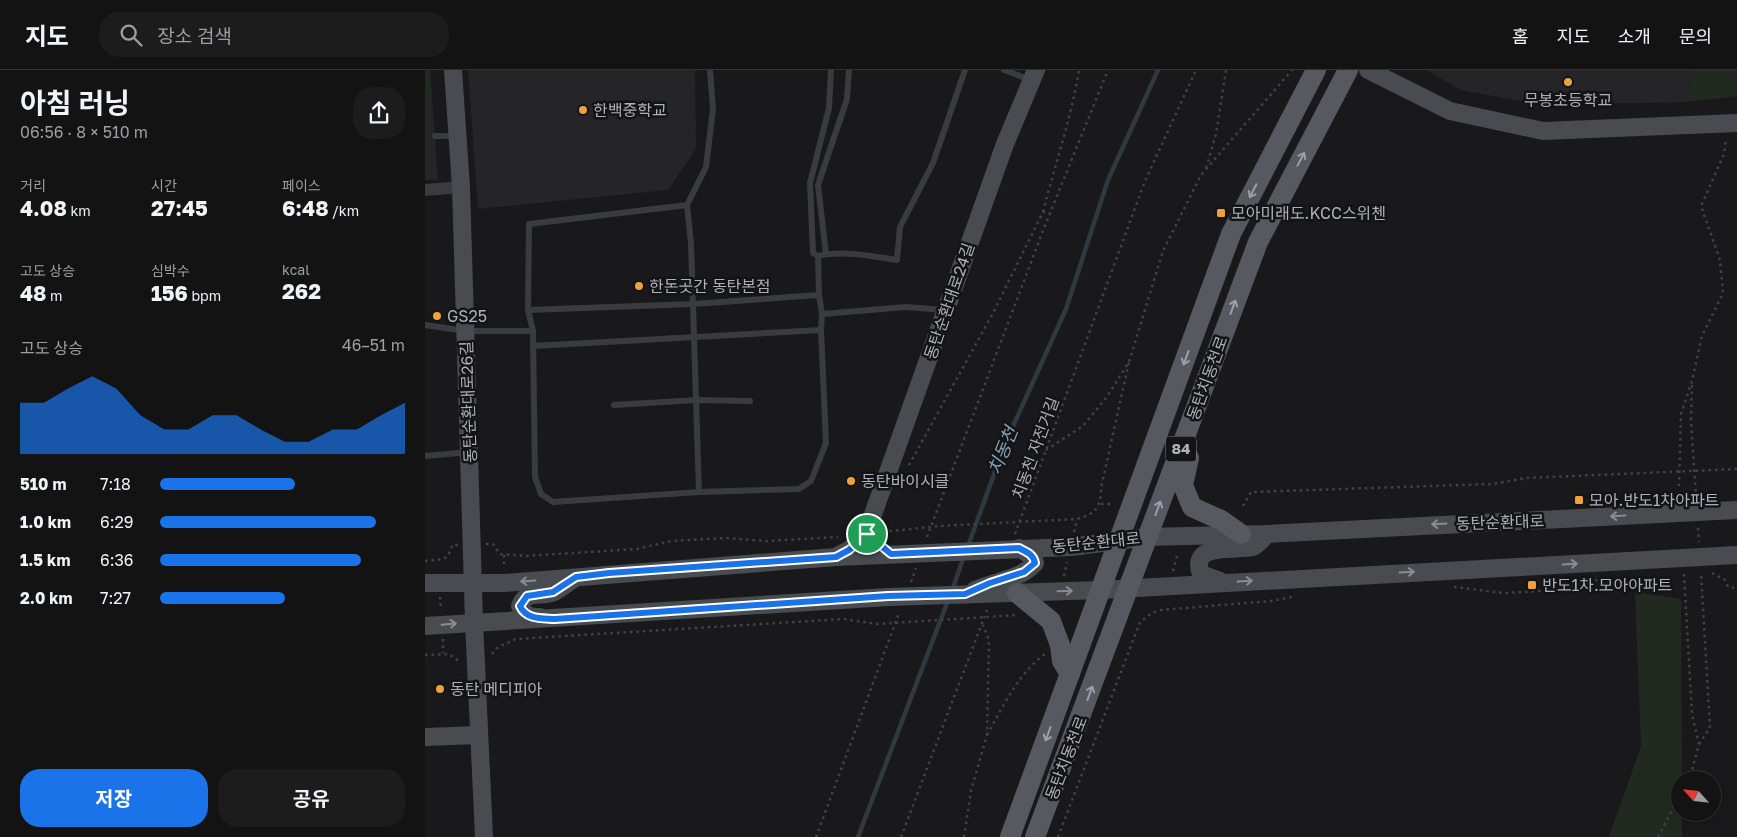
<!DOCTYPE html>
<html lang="ko">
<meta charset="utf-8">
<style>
:root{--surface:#131314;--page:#1c1c1d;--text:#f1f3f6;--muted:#9d9ea0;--line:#323234;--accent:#1a73e8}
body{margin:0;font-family:"Golos Text","Noto Sans KR",sans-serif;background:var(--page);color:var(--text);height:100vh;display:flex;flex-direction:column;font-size:19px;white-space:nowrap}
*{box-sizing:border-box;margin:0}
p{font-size:16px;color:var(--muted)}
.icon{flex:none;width:28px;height:28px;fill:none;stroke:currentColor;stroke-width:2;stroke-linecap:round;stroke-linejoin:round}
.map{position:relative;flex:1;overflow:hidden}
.details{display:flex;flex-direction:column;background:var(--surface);width:425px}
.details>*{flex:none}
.needle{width:32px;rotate:297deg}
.fabs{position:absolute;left:1246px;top:701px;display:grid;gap:10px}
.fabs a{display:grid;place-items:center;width:50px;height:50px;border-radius:50%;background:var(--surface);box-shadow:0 2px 8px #0003,0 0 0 1px var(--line);font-size:25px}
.pin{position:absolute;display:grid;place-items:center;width:42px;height:42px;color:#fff;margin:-21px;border:2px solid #fff;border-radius:50%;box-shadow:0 1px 5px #0007}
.round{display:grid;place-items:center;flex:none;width:52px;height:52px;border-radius:20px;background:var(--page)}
.head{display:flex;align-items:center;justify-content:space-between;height:85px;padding:0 20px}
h1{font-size:28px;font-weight:700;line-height:38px}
.figures{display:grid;grid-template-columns:repeat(3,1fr);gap:8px;height:85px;padding:5px 20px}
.figures div{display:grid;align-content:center}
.figures b{font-size:21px;font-weight:700}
.figures small{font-size:14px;font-weight:400}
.figures p{font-size:14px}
.chart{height:140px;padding:10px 20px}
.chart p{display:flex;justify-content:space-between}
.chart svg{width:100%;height:90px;margin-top:5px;fill:var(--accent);opacity:.7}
.cta{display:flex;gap:10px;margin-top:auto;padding:10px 20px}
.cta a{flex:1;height:58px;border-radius:20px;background:var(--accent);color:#fff;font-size:20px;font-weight:700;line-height:58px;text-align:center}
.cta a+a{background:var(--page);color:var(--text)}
ul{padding:0 20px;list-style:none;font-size:16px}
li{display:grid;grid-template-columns:80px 60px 1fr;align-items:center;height:38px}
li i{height:12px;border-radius:6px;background:var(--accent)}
header{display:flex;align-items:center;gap:30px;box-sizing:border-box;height:70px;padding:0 25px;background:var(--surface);border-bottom:1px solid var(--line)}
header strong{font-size:24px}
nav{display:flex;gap:28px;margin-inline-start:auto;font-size:18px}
.search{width:350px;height:45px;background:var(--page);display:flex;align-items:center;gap:12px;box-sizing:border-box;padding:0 18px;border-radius:20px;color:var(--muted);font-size:19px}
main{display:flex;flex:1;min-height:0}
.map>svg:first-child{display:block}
</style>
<header>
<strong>지도</strong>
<div class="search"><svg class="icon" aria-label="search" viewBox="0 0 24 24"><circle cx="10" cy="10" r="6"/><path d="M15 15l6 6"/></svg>장소 검색</div>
<nav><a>홈</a><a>지도</a><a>소개</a><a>문의</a></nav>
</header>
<main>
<section class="details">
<div class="head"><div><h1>아침 러닝</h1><p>06:56 · 8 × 510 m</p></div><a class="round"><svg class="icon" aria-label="share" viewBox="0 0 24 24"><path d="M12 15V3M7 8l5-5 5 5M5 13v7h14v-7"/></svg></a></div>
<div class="figures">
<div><p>거리</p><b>4.08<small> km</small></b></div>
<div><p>시간</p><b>27:45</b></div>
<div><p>페이스</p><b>6:48<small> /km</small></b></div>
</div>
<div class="figures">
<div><p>고도 상승</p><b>48<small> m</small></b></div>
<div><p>심박수</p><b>156<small> bpm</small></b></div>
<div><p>kcal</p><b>262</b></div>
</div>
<div class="chart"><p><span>고도 상승</span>46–51 m</p>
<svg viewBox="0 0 160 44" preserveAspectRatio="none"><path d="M0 44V19L10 19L20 12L30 6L40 12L50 25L60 32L70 32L80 25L90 25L100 32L110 38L120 38L130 32L140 32L150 25L160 19V44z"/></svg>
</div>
<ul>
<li><b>510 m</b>7:18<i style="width:55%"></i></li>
<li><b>1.0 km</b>6:29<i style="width:88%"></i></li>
<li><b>1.5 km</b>6:36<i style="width:82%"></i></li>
<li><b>2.0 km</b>7:27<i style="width:51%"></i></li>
</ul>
<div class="cta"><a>저장</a><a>공유</a></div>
</section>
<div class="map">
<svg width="1312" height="767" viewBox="0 0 1312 767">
<rect width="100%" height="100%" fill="#19191b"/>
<!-- built -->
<g fill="#252528">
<path d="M 0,0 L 5,0 L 13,110 L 0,110 Z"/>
<path d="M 43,0 L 270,0 L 271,79 L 243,120 L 53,139 Z"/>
<path d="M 1001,0 L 1266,0 L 1262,32 L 1116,35 L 1036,20 Z"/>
</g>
<!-- green -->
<g fill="#212921">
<path d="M 0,0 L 5,0 L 7,29 L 0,29 Z"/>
<path d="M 1266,0 L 1312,0 L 1312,26 L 1262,32 Z"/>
<path d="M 1210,522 L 1256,529 L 1257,710 L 1255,710 L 1255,742 L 1257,743 L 1257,767 L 1184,767 L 1216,676 Z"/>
</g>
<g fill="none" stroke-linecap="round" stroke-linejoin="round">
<!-- stream -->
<g stroke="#2f393f" stroke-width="4.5">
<path d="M 543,476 L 580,374 L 641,239 L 683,110 L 733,0"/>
<path d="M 527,521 L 539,486"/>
<path d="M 433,767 L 524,528"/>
</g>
<!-- path -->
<g stroke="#404247" stroke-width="2.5" stroke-dasharray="2.5 4" stroke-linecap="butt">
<path d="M 781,98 L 791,64 L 801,0"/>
<path d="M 618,142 C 630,94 646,49 654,0"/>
<path d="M 1267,315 L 1266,350 L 1271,427"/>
<path d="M 621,380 L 658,356 L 681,328 L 704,292 L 738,181 L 776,105 L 867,0"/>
<path d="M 484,395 L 567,245 L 618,142 L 625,143"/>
<path d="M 1254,416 L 1256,344 L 1267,311 L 1277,266 L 1298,223 L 1295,190 L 1276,136 L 1299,84 L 1301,69"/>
<path d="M 676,434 L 689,434"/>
<path d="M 818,436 L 826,422 L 1068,414 L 1101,408 L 1312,399"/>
<path d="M 1273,458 L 1274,472"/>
<path d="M 458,462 L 514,456 L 652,449 C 671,444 676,437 676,418 L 704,292"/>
<path d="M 649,462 L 652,449"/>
<path d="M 590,464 L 720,111 L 771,0"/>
<path d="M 502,467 L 619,158 L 683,0"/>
<path d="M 61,474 L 68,474 L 75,484 L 100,486 L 212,479 L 246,471 L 300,468 L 342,471 L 413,467"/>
<path d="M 79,485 L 79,497"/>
<path d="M 0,491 L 19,489 L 26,481 L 27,475 L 33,475"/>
<path d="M 748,501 L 753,482"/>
<path d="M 1287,503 L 1300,510 L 1303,517 L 1312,518"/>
<path d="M 1259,504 L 1267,644 L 1274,674 L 1267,700 L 1262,710"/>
<path d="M 639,506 L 642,492"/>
<path d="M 486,512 L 491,498"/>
<path d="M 1029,517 L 1079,523 L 1131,520 L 1172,510"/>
<path d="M 15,527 L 16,539"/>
<path d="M 18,569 L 18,583"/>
<path d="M 67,584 L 73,577 L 91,569 L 418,549 L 453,554 L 592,545"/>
<path d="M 0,585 L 24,584 L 35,592"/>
<path d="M 562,665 C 579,635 592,605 620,584"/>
<path d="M 1274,674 L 1285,658 L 1276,503"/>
<path d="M 391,767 L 474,543"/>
<path d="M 476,767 L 562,540"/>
<path d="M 539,767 L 546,721 L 562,665 L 564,570 L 558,555"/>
<path d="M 633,767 L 715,552 L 727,543 L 736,540 L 846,531 L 867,527"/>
<path d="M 1233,767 L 1255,725"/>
</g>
<!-- lane -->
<g stroke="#3a3b40" stroke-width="6">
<path d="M 579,0 L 606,10"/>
<path d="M 10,66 L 31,66"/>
<path d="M 262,135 L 266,174 L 274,422"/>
<path d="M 401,184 L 393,115 L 422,29 L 424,0"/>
<path d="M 393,186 L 388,183 L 385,113 L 404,38 L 406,0"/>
<path d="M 103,240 L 268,234 L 394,225"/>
<path d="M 519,240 L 481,237 L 397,244 L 394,225 L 393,186 C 418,180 447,186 472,190 L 475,157 L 508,93 L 540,0"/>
<path d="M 0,255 L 40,261 L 108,261 L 110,407 L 116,424 L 128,432 L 274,422 L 374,419 L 386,411 L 401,373 L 396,260"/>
<path d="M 108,261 L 103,240 L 104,154 L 262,135 L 281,97 L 288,39 L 285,0"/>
<path d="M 108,276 L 396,260 L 397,244"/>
<path d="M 189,335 L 272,330 L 325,331"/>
<path d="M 0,386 L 44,382"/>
</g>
<!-- street -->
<path stroke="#3a3b40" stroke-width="12" d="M 0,120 L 36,117"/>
<!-- secondary -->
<g stroke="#484b50" stroke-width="18">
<path d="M 28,0 L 36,117 L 49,552 L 59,767"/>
<path d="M 943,0 L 1025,41 L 1118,61 L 1312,53"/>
<path d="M 414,485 L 424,480 L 441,464 L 580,74 L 611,0"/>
<path d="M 795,511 L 776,504 C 764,472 810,481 828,477 C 833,475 838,468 842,464"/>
<path d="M 0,513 L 79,513 L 411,487 L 646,477 L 723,467 L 842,464 L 1312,440"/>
<path d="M 550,520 C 570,511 595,510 610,493 L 608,487 L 594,478"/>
<path d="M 115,547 C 106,547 99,546 95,536 C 101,519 116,528 129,522 C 135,519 142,513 149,509"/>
<path d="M 0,556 L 463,527 L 676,520 L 1312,485"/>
<path d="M 0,667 L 54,665"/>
</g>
<!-- primary -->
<g stroke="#56595f" stroke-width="20">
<path d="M 762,384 L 764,388 L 758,415 L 767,437 L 796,450 L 816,464"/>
<path d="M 592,523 L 626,551 L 635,575 L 637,591 L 645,604"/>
<path d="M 585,767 L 806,164 L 891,0"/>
<path d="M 610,767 L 833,172 L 923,0"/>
</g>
</g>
<!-- one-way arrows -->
<defs><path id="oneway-shaft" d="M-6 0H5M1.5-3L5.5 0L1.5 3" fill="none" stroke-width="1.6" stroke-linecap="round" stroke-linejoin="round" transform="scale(1.25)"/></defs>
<g stroke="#9a9fa8">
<use href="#oneway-shaft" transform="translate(876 89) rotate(-62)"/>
<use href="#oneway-shaft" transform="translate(828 121) rotate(117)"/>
<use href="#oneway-shaft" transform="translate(808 237) rotate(-70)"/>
<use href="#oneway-shaft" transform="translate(761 288) rotate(110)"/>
<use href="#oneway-shaft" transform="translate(733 438) rotate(-70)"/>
<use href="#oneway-shaft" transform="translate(665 623) rotate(-70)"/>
<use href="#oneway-shaft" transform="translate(623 664) rotate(110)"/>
</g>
<g stroke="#888d95">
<use href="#oneway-shaft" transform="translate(1193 446) rotate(177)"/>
<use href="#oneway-shaft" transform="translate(1014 454) rotate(177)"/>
<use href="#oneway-shaft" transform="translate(1145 494) rotate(-3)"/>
<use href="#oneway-shaft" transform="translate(982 502) rotate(-3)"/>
<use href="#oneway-shaft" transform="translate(103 511) rotate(176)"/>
<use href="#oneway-shaft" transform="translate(820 511) rotate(-3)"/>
<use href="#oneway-shaft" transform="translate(640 521) rotate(-2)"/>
<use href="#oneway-shaft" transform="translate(24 554) rotate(-5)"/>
</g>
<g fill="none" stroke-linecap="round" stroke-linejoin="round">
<!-- route casing -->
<g stroke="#fff" stroke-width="10">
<path id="route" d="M 442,464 L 466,484 L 594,478 C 602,482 608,484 610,493 L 599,502 L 565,513 L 540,524 L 463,526 L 130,549 C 118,548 101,550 95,536 L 102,526 L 128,522 L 151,507 L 184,503 L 411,487 L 424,480 Z"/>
</g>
<!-- route -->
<use href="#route" stroke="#1a73e8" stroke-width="6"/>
</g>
<!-- markers -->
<g fill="#eea13d" stroke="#141416" stroke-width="2">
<circle cx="1143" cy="12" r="5"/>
<circle cx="158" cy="40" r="5"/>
<rect x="791" y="138" width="10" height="10" rx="2.5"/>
<circle cx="214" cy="216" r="5"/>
<circle cx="12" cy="246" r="5"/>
<circle cx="426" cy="411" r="5"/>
<rect x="1149" y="425" width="10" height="10" rx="2.5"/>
<rect x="1102" y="510" width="10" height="10" rx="2.5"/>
<circle cx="15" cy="619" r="5"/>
</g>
<g text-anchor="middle" stroke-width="5" stroke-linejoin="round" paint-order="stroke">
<!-- shield labels -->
<rect fill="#141416" stroke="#7e8289" stroke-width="1" x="741" y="366.5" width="30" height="25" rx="4"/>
<g font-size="15" font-weight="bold" fill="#abb1ba">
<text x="756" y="384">84</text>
</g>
<!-- poi labels -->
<g font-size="16" fill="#abb1ba" stroke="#141416" text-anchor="start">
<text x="1143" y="36" text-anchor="middle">무봉초등학교</text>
<text x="168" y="46">한백중학교</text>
<text x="806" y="149">모아미래도.KCC스위첸</text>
<text x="224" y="222">한돈곳간 동탄본점</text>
<text x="22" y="252">GS25</text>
<text x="436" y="417">동탄바이시클</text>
<text x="1164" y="436">모아.반도1차아파트</text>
<text x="1117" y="521">반도1차.모아아파트</text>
<text x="25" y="625">동탄 메디피아</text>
</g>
<!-- street labels -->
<g font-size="16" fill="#abb1ba" stroke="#141416">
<text transform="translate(524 231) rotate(-71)" y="6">동탄순환대로24길</text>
<text transform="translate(782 308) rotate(-70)" y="6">동탄치동천로</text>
<text transform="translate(43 332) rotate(-92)" y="6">동탄순환대로26길</text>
<text transform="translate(610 378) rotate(-70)" y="6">치동천 자전거길</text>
<text transform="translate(1075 452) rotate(-2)" y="6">동탄순환대로</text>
<text transform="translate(671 472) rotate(-6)" y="6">동탄순환대로</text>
<text transform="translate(641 688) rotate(-69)" y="6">동탄치동천로</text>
</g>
<!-- water labels -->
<g font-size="18" font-style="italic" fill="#84a2b4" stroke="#141416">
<text transform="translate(578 381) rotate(-68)" y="6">치동천</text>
</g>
</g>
</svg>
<div class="fabs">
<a><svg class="needle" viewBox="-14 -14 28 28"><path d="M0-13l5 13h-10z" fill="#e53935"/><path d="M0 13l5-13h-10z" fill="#9d9ea0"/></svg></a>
</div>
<div class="pin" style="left:442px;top:464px;background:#1e9e55"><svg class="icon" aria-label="arrive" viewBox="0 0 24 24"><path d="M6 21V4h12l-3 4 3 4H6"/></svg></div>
</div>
</main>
